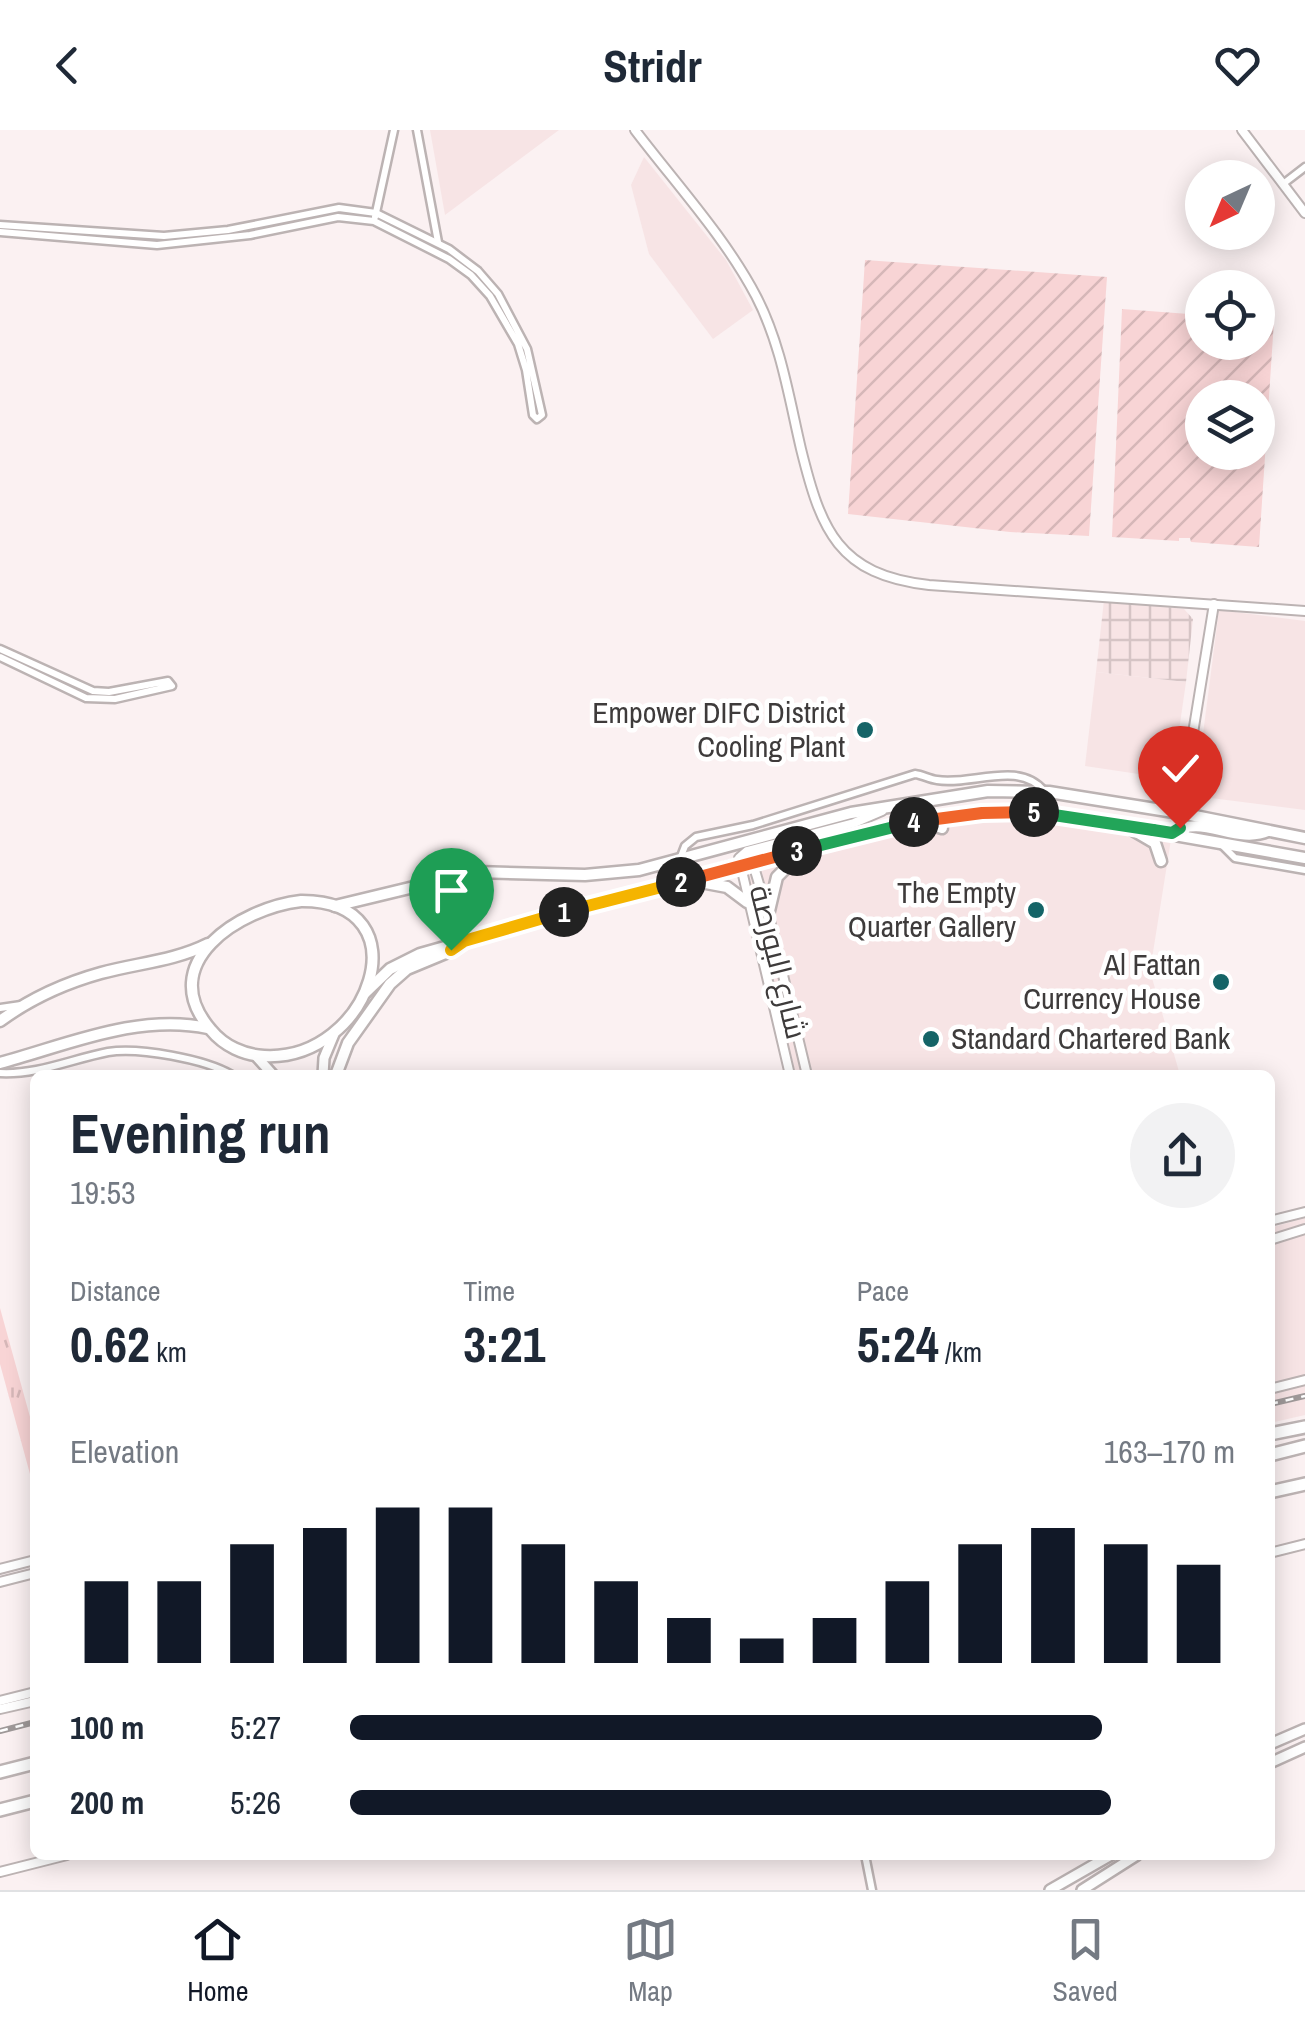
<!DOCTYPE html>
<meta charset="utf-8">
<style>
:root{--surface:#fff;--page:#f2f2f3;--text:#1f2937;--muted:#747a83;--line:#e0e1e3;--accent:#111827}
body{margin:0;font-family:"Archivo Narrow",Cairo,sans-serif;background:var(--page);color:var(--text);height:100vh;display:flex;flex-direction:column;font-size:38px;white-space:nowrap}
*{box-sizing:border-box;margin:0}
p{font-size:32px;color:var(--muted)}
.icon{flex:none;width:55px;height:55px;fill:none;stroke:currentColor;stroke-width:2;stroke-linecap:round;stroke-linejoin:round}
.map{position:relative;flex:1;overflow:hidden}
.sheet{position:absolute;left:30px;top:940px;width:1245px;height:790px;display:flex;flex-direction:column;background:var(--surface);border-radius:15px;box-shadow:0 5px 25px #0003}
.sheet>*{flex:none}
.needle{width:65px;rotate:224deg}
.controls{position:absolute;left:1185px;top:30px;display:grid;gap:20px}
.controls a{display:grid;place-items:center;width:90px;height:90px;border-radius:50%;background:var(--surface);box-shadow:0 5px 25px #0003;font-size:50px}
.pin{position:absolute;display:grid;place-items:center;width:85px;height:85px;color:#fff;margin:-102px -42px;border-radius:50% 50% 50% 0;rotate:-45deg;box-shadow:0 0 10px #0007}
.pin .icon{rotate:45deg}
.km{position:absolute;width:50px;height:50px;margin:-25px;border-radius:50%;background:#222;color:#fff;font-size:28px;line-height:50px;text-align:center}
.round{display:grid;place-items:center;flex:none;width:105px;height:105px;border-radius:52px;background:var(--page)}
.headline{display:flex;align-items:center;justify-content:space-between;height:170px;padding:0 40px}
h1{font-size:55px;font-weight:800;line-height:75px}
.stats{display:grid;grid-template-columns:repeat(3,1fr);gap:15px;height:170px;padding:10px 40px}
.stats div{display:grid;align-content:center}
.stats b{font-size:50px;font-weight:800}
.stats small{font-size:28px;font-weight:400}
.stats p{font-size:28px}
.chart{height:280px;padding:20px 40px}
.chart p{display:flex;justify-content:space-between}
.chart svg{width:100%;height:180px;margin-top:10px;stroke:var(--accent);stroke-width:6}
ul{padding:0 40px;list-style:none;font-size:32px}
li{display:grid;grid-template-columns:160px 120px 1fr;align-items:center;height:75px}
li i{height:25px;border-radius:12px;background:var(--accent)}
header{display:flex;justify-content:space-between;align-items:center;height:130px;padding:0 40px;background:var(--surface);font-size:45px;font-weight:800}
.dock{display:flex;justify-content:space-around;align-items:center;height:140px;border-top:2px solid var(--line);background:var(--surface);font-size:28px;color:var(--muted)}
.dock a{display:grid;justify-items:center;gap:5px}
.dock .selected{color:var(--accent)}
.map>svg:first-child{display:block}
</style>
<header><svg class="icon" aria-label="back" viewBox="0 0 24 24"><path d="M15 5l-7 7 7 7"/></svg>Stridr<svg class="icon" aria-label="heart" viewBox="0 0 24 24"><path d="M12 20l-8-8c-3-5 5-10 8-4 3-6 11-1 8 4z"/></svg></header>
<div class="map">
<svg width="1305" height="1760" viewBox="0 0 1305 1760">
<defs>
<pattern id="industrial-grid" width="8" height="8" patternUnits="userSpaceOnUse" patternTransform="scale(2.5)"><rect width="8" height="8" fill="#f7e4e5"/><path d="M0 4h8M4 0v8" fill="none" stroke="#d5c4c5"/></pattern>
<pattern id="park-tufts" width="24" height="20" patternUnits="userSpaceOnUse" patternTransform="scale(2.5)"><rect width="24" height="20" fill="#f8d4d5"/><path d="M3 7l-1-3M5 7V3M7 7l1-3M15 17l-1-3M17 17v-4M19 17l1-3" fill="none" stroke="#d6b7b8"/></pattern>
<pattern id="garden-furrows" width="10" height="10" patternUnits="userSpaceOnUse" patternTransform="scale(2.5)"><rect width="10" height="10" fill="#f8d4d5"/><path d="M-1 1l2-2M0 10L10 0M9 11l2-2" fill="none" stroke="#d6b7b8"/></pattern>
</defs>
<rect width="100%" height="100%" fill="#fbf1f2"/>
<!-- built -->
<g fill="#f7e4e5">
<path d="M 430,0 L 559,0 L 445,85 Z"/>
<path d="M 644,27 L 726,130 L 753,180 L 713,209 L 649,124 L 631,55 Z"/>
<path d="M 1219,480 L 1305,491 L 1305,680 L 1195,666 Z"/>
<path d="M 1096,542 L 1186,552 L 1172,649 L 1085,636 Z"/>
<path d="M 995,674 L 1057,678 L 1173,697 L 1150,841 L 1180,945 L 796,945 L 741,726 L 934,680 Z"/>
<path d="M 1305,1088 L 1305,1285 L 1270,1293 L 1270,1098 Z"/>
</g>
<!-- industrial -->
<path fill="url(#industrial-grid)" d="M 1104,470 L 1184,479 L 1193,489 L 1186,552 L 1096,542 Z"/>
<!-- park -->
<path fill="url(#park-tufts)" d="M 0,1178 L 35,1305 L 35,1343 L 30,1344 L 0,1234 Z"/>
<!-- garden -->
<g fill="url(#garden-furrows)" fill-rule="evenodd">
<path d="M 865,130 L 1107,147 L 1089,406 L 1010,402 L 848,384 Z"/>
<path d="M 1122,179 L 1202,185 L 1202,212 L 1258,212 L 1258,190 L 1274,191 L 1259,417 L 1191,412 L 1190,408 L 1179,408 L 1179,411 L 1112,407 ZM 1202,268 L 1258,268 L 1258,322 L 1202,322 Z"/>
</g>
<g fill="none" stroke-linecap="round" stroke-linejoin="round">
<!-- minor casing -->
<g stroke="#bcb3b3" stroke-width="11">
<g id="minor">
<path d="M 417,0 L 438,112"/>
<path d="M 1283,54 L 1305,37"/>
<path d="M 375,87 L 394,0"/>
<path d="M 0,95 L 164,106 L 228,100 L 339,78 L 376,83 L 449,119 L 478,141 L 498,164 L 527,219 L 542,285 L 537,289 L 533,285 L 526,240 L 518,214 L 490,166 L 471,145 L 449,129 L 374,91 L 338,87 L 250,105 L 157,115 L 0,102"/>
<path d="M 0,519 L 93,561 L 109,562 L 168,551 L 172,556 L 115,569 L 86,568 L 0,527"/>
<path d="M 1220,713 L 1235,728 L 1305,740"/>
<path d="M 680,729 L 685,716 L 696,707 L 753,695 L 915,644 C 923,645 929,649 937,650 C 971,656 1019,630 1044,661"/>
<path d="M 0,878 L 21,875"/>
<path d="M 0,943 C 37,945 72,929 108,922 C 139,917 205,929 232,945"/>
<path d="M 865,1725 L 872,1760"/>
</g>
</g>
<!-- tertiary casing -->
<g stroke="#bcb3b3" stroke-width="12">
<g id="tertiary">
<path d="M 635,0 C 676,54 725,107 756,166 C 781,214 789,268 801,319 C 821,400 838,445 929,455 L 1305,481"/>
<path d="M 1242,0 L 1305,83"/>
<path d="M 1180,683 L 1214,474"/>
<path d="M 751,727 L 770,791 L 807,945"/>
<path d="M 790,945 L 739,728 L 747,721 L 854,693 L 882,681"/>
<path d="M 1270,1091 L 1305,1082"/>
<path d="M 1270,1110 L 1305,1099"/>
<path d="M 1270,1259 L 1305,1250"/>
<path d="M 1270,1423 L 1305,1414"/>
<path d="M 0,1439 L 35,1430"/>
<path d="M 0,1452 L 35,1443"/>
<path d="M 0,1571 L 35,1562"/>
<path d="M 0,1579 L 35,1571"/>
<path d="M 0,1742 L 67,1725"/>
</g>
</g>
<!-- secondary casing -->
<g stroke="#bcb3b3" stroke-width="14">
<g id="secondary">
<path d="M 256,926 L 273,945"/>
<path d="M 323,945 L 324,928 L 334,904"/>
<path d="M 1270,1614 L 1305,1599"/>
<path d="M 1270,1633 L 1305,1617"/>
<path d="M 1050,1760 L 1111,1725"/>
<path d="M 1082,1760 L 1137,1725"/>
</g>
</g>
<!-- primary casing -->
<g stroke="#bcb3b3" stroke-width="15">
<g id="primary">
<path d="M 920,691 L 942,698"/>
<path d="M 1131,699 L 1155,713 L 1161,731"/>
<path d="M 1173,703 C 1201,683 1236,715 1268,701"/>
<path d="M 695,751 L 727,757 L 747,772"/>
<path d="M 301,771 C 426,770 370,932 264,926 C 244,925 224,916 211,900 C 153,833 240,778 301,771 Z"/>
<path d="M 335,776 L 476,742 L 585,745 L 639,740 L 851,683 L 988,661 L 1049,662 L 1180,683 L 1305,708"/>
<path d="M 768,785 L 777,747 L 801,723"/>
<path d="M 365,863 L 390,839 L 420,824 L 729,737 L 919,691 L 961,684 L 1002,682 L 1061,685 L 1305,728"/>
<path d="M 0,891 C 30,869 65,853 101,843 C 138,833 174,831 208,814"/>
<path d="M 0,933 C 67,915 138,883 208,898"/>
<path d="M 336,945 L 348,913 L 390,854 L 407,839 L 448,822"/>
</g>
</g>
<!-- motorway casing -->
<g stroke="#bcb3b3" stroke-width="16">
<g id="motorway">
<path d="M 1270,1304 L 1305,1297"/>
<path d="M 1270,1325 L 1305,1316"/>
<path d="M 1270,1362 L 1305,1354"/>
<path d="M 0,1642 L 35,1633"/>
<path d="M 0,1680 L 35,1671"/>
</g>
</g>
<!-- minor -->
<use href="#minor" stroke="#fff" stroke-width="6"/>
<!-- tertiary -->
<use href="#tertiary" stroke="#fff" stroke-width="8"/>
<!-- secondary -->
<use href="#secondary" stroke="#fff" stroke-width="9"/>
<!-- primary -->
<use href="#primary" stroke="#fff" stroke-width="10"/>
<!-- motorway -->
<use href="#motorway" stroke="#fff" stroke-width="11"/>
<!-- rail casing -->
<g stroke="#9f9999" stroke-width="6">
<g id="rail">
<path d="M 1270,1274 L 1305,1266"/>
<path d="M 0,1601 L 35,1592"/>
</g>
</g>
<!-- rail -->
<use href="#rail" stroke="#fff" stroke-width="2.5" stroke-dasharray="8" stroke-linecap="butt"/>
</g>
<g fill="none" stroke-linecap="round" stroke-linejoin="round">
<!-- split-1 casing -->
<g stroke="#fff" stroke-width="20">
<path id="split-1" d="M 451,820 L 464,811 L 564,782"/>
</g>
<!-- split-2 casing -->
<g stroke="#fff" stroke-width="20">
<path id="split-2" d="M 564,782 L 681,752"/>
</g>
<!-- split-3 casing -->
<g stroke="#fff" stroke-width="20">
<path id="split-3" d="M 681,752 L 797,721"/>
</g>
<!-- split-4 casing -->
<g stroke="#fff" stroke-width="20">
<path id="split-4" d="M 797,721 L 914,692"/>
</g>
<!-- split-5 casing -->
<g stroke="#fff" stroke-width="20">
<path id="split-5" d="M 914,692 L 982,683 L 1034,682"/>
</g>
<!-- split-6 casing -->
<g stroke="#fff" stroke-width="20">
<path id="split-6" d="M 1034,682 L 1153,700"/>
</g>
<!-- split-7 casing -->
<g stroke="#fff" stroke-width="20">
<path id="split-7" d="M 1153,700 L 1172,703 L 1180,698"/>
</g>
<!-- split-1 -->
<use href="#split-1" stroke="#f5b400" stroke-width="12"/>
<!-- split-2 -->
<use href="#split-2" stroke="#f5b400" stroke-width="12"/>
<!-- split-3 -->
<use href="#split-3" stroke="#f0652b" stroke-width="12"/>
<!-- split-4 -->
<use href="#split-4" stroke="#22a559" stroke-width="12"/>
<!-- split-5 -->
<use href="#split-5" stroke="#f0652b" stroke-width="12"/>
<!-- split-6 -->
<use href="#split-6" stroke="#22a559" stroke-width="12"/>
<!-- split-7 -->
<use href="#split-7" stroke="#22a559" stroke-width="12"/>
</g>
<!-- markers -->
<g fill="#156467" stroke="#fff" stroke-width="4">
<circle cx="865" cy="600" r="10"/>
<circle cx="1036" cy="780" r="10"/>
<circle cx="1221" cy="852" r="10"/>
<circle cx="931" cy="909" r="10"/>
</g>
<g text-anchor="middle" stroke-width="9" stroke-linejoin="round" paint-order="stroke">
<!-- poi labels -->
<g font-size="30" fill="#3e3b3b" stroke="#fff" text-anchor="end">
<text x="845" y="593">Empower DIFC District<tspan x="845" dy="34">Cooling Plant</tspan></text>
<text x="1016" y="773">The Empty<tspan x="1016" dy="34">Quarter Gallery</tspan></text>
<text x="1201" y="845">Al Fattan<tspan x="1201" dy="34">Currency House</tspan></text>
<text x="951" y="919" text-anchor="start">Standard Chartered Bank</text>
</g>
<!-- street labels -->
<g font-size="30" fill="#3e3b3b" stroke="#fff">
<text transform="translate(778 832) rotate(76)" y="10">شارع البورصة</text>
</g>
</g>
</svg>
<div class="controls">
<a><svg class="needle" viewBox="-14 -14 28 28"><path d="M0-13l5 13h-10z" fill="#e53935"/><path d="M0 13l5-13h-10z" fill="#747a83"/></svg></a>
<a><svg class="icon" aria-label="locate" viewBox="0 0 24 24"><circle cx="12" cy="12" r="6"/><path d="M12 2v4M12 18v4M2 12h4M18 12h4"/></svg></a>
<a><svg class="icon" aria-label="layers" viewBox="0 0 24 24"><path d="M12 4l9 5-9 5-9-5zM3 14l9 5 9-5"/></svg></a>
</div>
<div class="pin" style="left:451px;top:820px;background:#1e9e55"><svg class="icon" aria-label="arrive" viewBox="0 0 24 24"><path d="M6 21V4h12l-3 4 3 4H6"/></svg></div>
<div class="pin" style="left:1180px;top:698px;background:#d93025"><svg class="icon" aria-label="check" viewBox="0 0 24 24"><path d="M5 12l5 5 9-10"/></svg></div>
<b class="km" style="left:564px;top:782px">1</b>
<b class="km" style="left:681px;top:752px">2</b>
<b class="km" style="left:797px;top:721px">3</b>
<b class="km" style="left:914px;top:692px">4</b>
<b class="km" style="left:1034px;top:682px">5</b>
<section class="sheet">
<div class="headline"><div><h1>Evening run</h1><p>19:53</p></div><a class="round"><svg class="icon" aria-label="share" viewBox="0 0 24 24"><path d="M12 15V3M7 8l5-5 5 5M5 13v7h14v-7"/></svg></a></div>
<div class="stats">
<div><p>Distance</p><b>0.62<small> km</small></b></div>
<div><p>Time</p><b>3:21</b></div>
<div><p>Pace</p><b>5:24<small> /km</small></b></div>
</div>
<div class="chart"><p><span>Elevation</span>163–170 m</p>
<svg viewBox="0 0 160 44" preserveAspectRatio="none"><path d="M5 44V24M15 44V24M25 44V15M35 44V11M45 44V6M55 44V6M65 44V15M75 44V24M85 44V33M95 44V38M105 44V33M115 44V24M125 44V15M135 44V11M145 44V15M155 44V20"/></svg>
</div>
<ul>
<li><b>100 m</b>5:27<i style="width:85%"></i></li>
<li><b>200 m</b>5:26<i style="width:86%"></i></li>
</ul>
</section>
</div>
<nav class="dock">
<a class="selected"><svg class="icon" aria-label="home" viewBox="0 0 24 24"><path d="M3 11l9-7 9 7M6 9v11h12V9"/></svg>Home</a>
<a><svg class="icon" aria-label="map" viewBox="0 0 24 24"><path d="M3 6l6-2 6 2 6-2v14l-6 2-6-2-6 2zM9 4v14M15 6v14"/></svg>Map</a>
<a><svg class="icon" aria-label="saved" viewBox="0 0 24 24"><path d="M7 4h10v16l-5-4-5 4z"/></svg>Saved</a>
</nav>
